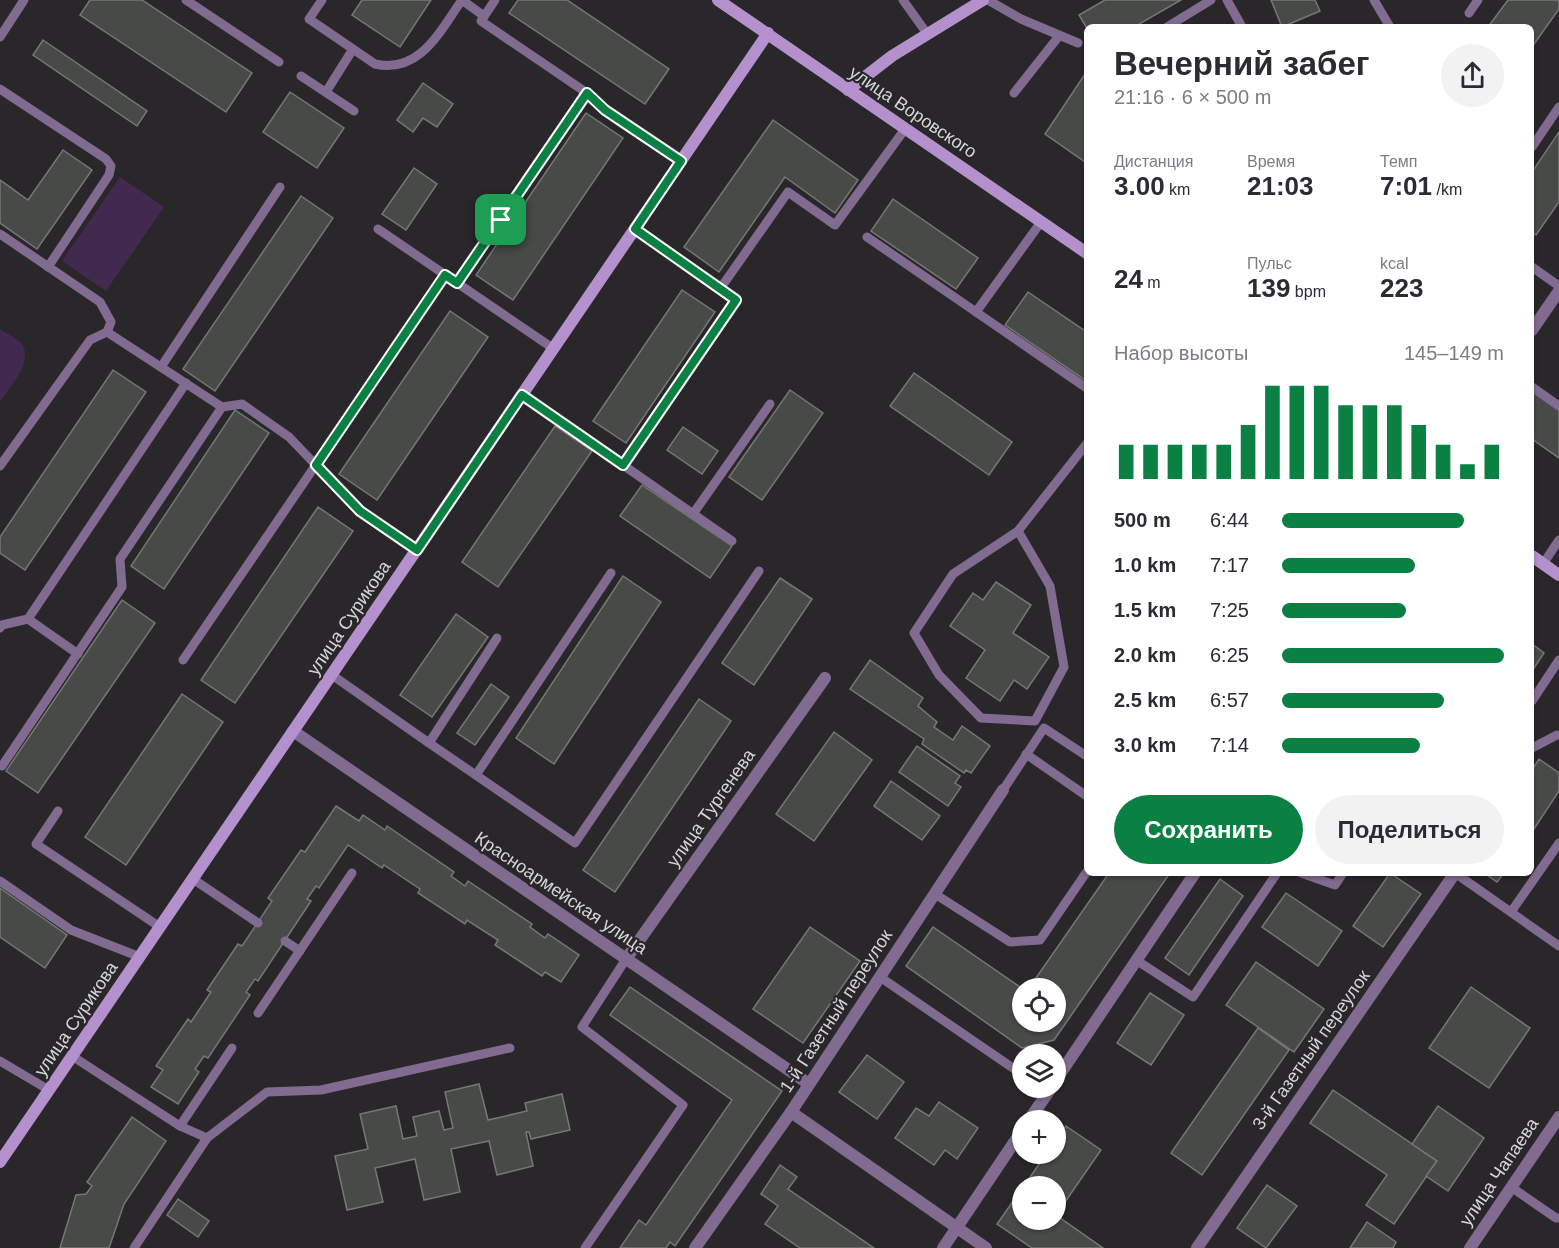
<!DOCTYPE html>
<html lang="ru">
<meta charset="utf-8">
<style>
:root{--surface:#fff;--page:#f2f2f3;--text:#2b2b33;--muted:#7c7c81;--accent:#0b8043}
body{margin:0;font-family:Arial,sans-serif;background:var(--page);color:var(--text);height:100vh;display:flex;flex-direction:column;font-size:22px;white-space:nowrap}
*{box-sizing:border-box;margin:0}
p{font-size:20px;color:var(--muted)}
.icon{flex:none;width:33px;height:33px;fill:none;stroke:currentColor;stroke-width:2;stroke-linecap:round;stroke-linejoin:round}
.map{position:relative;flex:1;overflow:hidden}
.panel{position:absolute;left:1084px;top:24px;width:450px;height:852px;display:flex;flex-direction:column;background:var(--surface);border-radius:9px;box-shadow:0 2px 4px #0004}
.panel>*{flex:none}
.controls{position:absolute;left:1012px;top:978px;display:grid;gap:12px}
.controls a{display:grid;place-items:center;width:54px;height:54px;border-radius:50%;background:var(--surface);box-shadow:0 2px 4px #0004;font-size:30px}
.pin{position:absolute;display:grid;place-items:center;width:51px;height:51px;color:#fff;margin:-26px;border-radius:12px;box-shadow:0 3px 9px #0006}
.round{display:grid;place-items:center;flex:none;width:63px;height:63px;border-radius:32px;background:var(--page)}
.summary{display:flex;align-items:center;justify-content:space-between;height:102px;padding:0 30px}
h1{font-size:33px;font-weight:700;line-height:45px}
.stats{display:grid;grid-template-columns:repeat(3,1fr);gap:9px;height:102px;padding:6px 30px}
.stats div{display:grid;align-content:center}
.stats b{font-size:26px;font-weight:700}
.stats small{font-size:16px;font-weight:400}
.stats p{font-size:16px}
.chart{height:168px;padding:12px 30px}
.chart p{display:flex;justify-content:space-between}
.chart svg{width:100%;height:108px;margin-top:6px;stroke:var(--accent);stroke-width:6}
.action{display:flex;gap:12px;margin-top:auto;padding:12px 30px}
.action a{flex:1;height:69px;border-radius:36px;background:var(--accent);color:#fff;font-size:24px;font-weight:700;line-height:69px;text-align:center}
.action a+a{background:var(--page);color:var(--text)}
ul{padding:0 30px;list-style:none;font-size:20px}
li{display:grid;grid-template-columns:96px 72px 1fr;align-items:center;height:45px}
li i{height:15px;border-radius:8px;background:var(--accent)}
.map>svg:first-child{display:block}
</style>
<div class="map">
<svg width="1559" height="1248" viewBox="0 0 1559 1248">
<rect width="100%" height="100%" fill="#29272a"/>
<!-- pitch -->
<g fill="#412950">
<path d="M 120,177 L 164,207 L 106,291 L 62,261 Z"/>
<path d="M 0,329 C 6,333 15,337 20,342 C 37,359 9,388 0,402 Z"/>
</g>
<!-- building -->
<g fill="#474a47" stroke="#757875" stroke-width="1.5">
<path d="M 90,0 L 142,0 L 252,73 L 226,112 L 80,15 Z"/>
<path d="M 362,0 L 431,0 L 400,47 L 352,15 Z"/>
<path d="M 518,0 L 567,0 L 669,69 L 645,104 L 509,13 Z"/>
<path d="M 1105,0 L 1181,0 L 1134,27 L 1088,27 L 1088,30 L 1079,15 Z"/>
<path d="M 1271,0 L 1315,0 L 1320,11 L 1282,27 Z"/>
<path d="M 1508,0 L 1559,0 L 1559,9 L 1532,47 L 1532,27 L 1488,27 Z"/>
<path d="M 43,40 L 147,111 L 137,126 L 33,55 Z"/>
<path d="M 1087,71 L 1088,71 L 1088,164 L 1045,134 Z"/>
<path d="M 423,83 L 453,104 L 437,127 L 423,118 L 413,132 L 397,120 Z"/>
<path d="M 290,92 L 344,128 L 317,168 L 263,132 Z"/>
<path d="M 586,113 L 623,138 L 513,300 L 476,275 Z"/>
<path d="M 773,120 L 858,180 L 835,213 L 785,177 L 719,272 L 684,247 Z"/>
<path d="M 1559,132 L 1559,202 L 1536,235 L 1532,232 L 1532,172 Z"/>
<path d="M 63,150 L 92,170 L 37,249 L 0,223 L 0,180 L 28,200 Z"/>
<path d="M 414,168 L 437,184 L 406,230 L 382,214 Z"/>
<path d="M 301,196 L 333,218 L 215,391 L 183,369 Z"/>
<path d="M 893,199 L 978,258 L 956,289 L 871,231 Z"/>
<path d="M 682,290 L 715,312 L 626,443 L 593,421 Z"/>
<path d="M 1028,292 L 1088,333 L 1088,382 L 1005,325 Z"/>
<path d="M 450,311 L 488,337 L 377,500 L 339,474 Z"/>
<path d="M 113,370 L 146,392 L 25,570 L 0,553 L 0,537 Z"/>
<path d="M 914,373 L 1012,442 L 989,475 L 890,406 Z"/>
<path d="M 790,390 L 823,413 L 762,500 L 729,477 Z"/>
<path d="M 1532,391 L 1559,410 L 1559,458 L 1532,439 Z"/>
<path d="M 235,410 L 269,433 L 164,589 L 131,566 Z"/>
<path d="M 555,426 L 592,451 L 498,587 L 462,562 Z"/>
<path d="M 683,427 L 718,451 L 702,474 L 667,450 Z"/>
<path d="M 642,485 L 732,546 L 710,578 L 620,516 Z"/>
<path d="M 318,507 L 353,531 L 235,703 L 201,680 Z"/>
<path d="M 623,576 L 661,602 L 554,764 L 516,738 Z"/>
<path d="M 780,578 L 812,599 L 754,685 L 722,663 Z"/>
<path d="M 996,582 L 1031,605 L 1013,633 L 1049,657 L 1027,689 L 1014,680 L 1000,701 L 966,678 L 985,650 L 950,626 L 973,593 L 983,600 Z"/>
<path d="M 122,600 L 155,623 L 38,793 L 6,771 Z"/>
<path d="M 456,614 L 488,637 L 432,717 L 400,695 Z"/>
<path d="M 1532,644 L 1544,653 L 1532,671 Z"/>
<path d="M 870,660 L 923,698 L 918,706 L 937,722 L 934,727 L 953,740 L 962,726 L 990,746 L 971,773 L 966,770 L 964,773 L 922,744 L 924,739 L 850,689 Z"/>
<path d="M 491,684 L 509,697 L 475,745 L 457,733 Z"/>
<path d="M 182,694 L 223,722 L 126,865 L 85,837 Z"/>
<path d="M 699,699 L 731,721 L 615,892 L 583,870 Z"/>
<path d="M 834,732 L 872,760 L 814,841 L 776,814 Z"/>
<path d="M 917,746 L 960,776 L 955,783 L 961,787 L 948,806 L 899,772 Z"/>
<path d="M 1539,759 L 1559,773 L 1559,791 L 1532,832 L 1532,770 Z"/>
<path d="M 891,781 L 940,816 L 922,840 L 874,806 Z"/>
<path d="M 336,806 L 359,821 L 363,815 L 385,830 L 387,826 L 454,872 L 451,876 L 465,886 L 468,881 L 532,924 L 530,927 L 545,938 L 548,934 L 579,955 L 561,982 L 545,972 L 542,976 L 495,945 L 498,940 L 467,920 L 465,924 L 418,893 L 420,889 L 384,865 L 382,868 L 348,845 L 319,888 L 316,886 L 307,899 L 311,901 L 258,981 L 255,979 L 246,992 L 250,995 L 208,1058 L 204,1056 L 195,1069 L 199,1072 L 178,1104 L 151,1087 L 163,1070 L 156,1066 L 188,1019 L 191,1022 L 211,992 L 207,990 L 238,944 L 242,946 L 272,901 L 268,898 L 301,850 L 305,852 Z"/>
<path d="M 1109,873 L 1170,873 L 1054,1040 L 1022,1048 L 906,966 L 933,927 L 1023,989 L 1023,1022 L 1056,1022 L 1056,988 L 1029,988 Z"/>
<path d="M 1390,873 L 1421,894 L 1383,947 L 1353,926 Z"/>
<path d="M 1484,873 L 1504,873 L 1497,882 Z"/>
<path d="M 1220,879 L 1243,896 L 1189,975 L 1165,958 Z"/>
<path d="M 0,888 L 67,935 L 45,968 L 0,937 Z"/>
<path d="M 1286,893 L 1342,931 L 1318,966 L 1262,927 Z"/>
<path d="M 810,927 L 860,961 L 803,1043 L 753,1009 Z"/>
<path d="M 1256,962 L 1324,1009 L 1294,1052 L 1226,1005 Z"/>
<path d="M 630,987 L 782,1091 L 675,1246 L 670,1242 L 666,1248 L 620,1248 L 639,1220 L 646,1225 L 732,1100 L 610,1015 Z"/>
<path d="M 1471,987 L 1530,1028 L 1489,1088 L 1429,1048 Z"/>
<path d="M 1150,993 L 1184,1015 L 1151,1065 L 1117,1043 Z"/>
<path d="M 1258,1028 L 1289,1050 L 1202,1175 L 1171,1153 Z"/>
<path d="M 867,1055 L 904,1082 L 877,1119 L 839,1092 Z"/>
<path d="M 479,1084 L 488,1120 L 527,1111 L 525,1103 L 562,1094 L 570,1130 L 531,1139 L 529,1132 L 526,1132 L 533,1166 L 497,1175 L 489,1141 L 451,1149 L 460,1192 L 424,1200 L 415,1159 L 375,1168 L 383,1202 L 347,1210 L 335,1156 L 368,1149 L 360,1114 L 396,1106 L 403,1139 L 417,1136 L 413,1117 L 439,1111 L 444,1130 L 453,1128 L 445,1092 Z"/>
<path d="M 1333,1090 L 1437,1161 L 1394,1224 L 1366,1205 L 1387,1175 L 1310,1123 Z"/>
<path d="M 939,1102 L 978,1128 L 957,1159 L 945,1150 L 934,1165 L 895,1138 L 916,1108 L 929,1116 Z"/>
<path d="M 1438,1106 L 1484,1138 L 1448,1191 L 1426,1176 L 1437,1161 L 1412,1144 Z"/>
<path d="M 132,1117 L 166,1141 L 124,1204 L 109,1248 L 60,1248 L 76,1195 L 86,1194 L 92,1186 L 87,1182 Z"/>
<path d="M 1066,1126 L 1101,1150 L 1056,1215 L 1103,1248 L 1032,1248 L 997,1224 L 1023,1187 L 1023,1220 L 1056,1220 L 1056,1186 L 1024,1186 L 1046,1154 L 1056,1154 L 1056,1140 Z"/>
<path d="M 780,1165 L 797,1177 L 788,1189 L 874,1248 L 800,1248 L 765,1224 L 778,1206 L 761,1194 Z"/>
<path d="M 1267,1185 L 1297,1206 L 1266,1248 L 1237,1228 Z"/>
<path d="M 178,1199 L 209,1221 L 198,1237 L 167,1215 Z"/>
<path d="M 1367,1222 L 1396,1242 L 1393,1248 L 1350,1248 Z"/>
</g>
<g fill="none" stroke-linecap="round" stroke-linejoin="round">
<!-- lane -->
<g stroke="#816b90" stroke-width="9">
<path d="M 186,0 L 279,62"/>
<path d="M 322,0 L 309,19 L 375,64 C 420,74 440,31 462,0 L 484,16"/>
<path d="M 495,0 L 481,21 L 587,93 L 605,109 L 681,161"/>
<path d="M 903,0 L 928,35"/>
<path d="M 988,0 L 1021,19 L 1078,43"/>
<path d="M 1227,0 L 1242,27"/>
<path d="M 1374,0 L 1390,27"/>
<path d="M 1469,13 L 1478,0"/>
<path d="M 1167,27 L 1211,0"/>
<path d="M 0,37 L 24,0"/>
<path d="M 301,76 L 354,111"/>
<path d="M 0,89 L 106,159 L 111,166 L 109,175 L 48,267"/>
<path d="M 326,92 L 353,49"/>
<path d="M 1014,93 L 1059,36"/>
<path d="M 1532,147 L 1559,107"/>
<path d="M 378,229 L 554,349"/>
<path d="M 0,234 L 100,302 L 111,322 L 107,332 L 222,407"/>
<path d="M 867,237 L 1088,389"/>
<path d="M 1532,267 L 1559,286"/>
<path d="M 457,283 L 587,93"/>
<path d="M 720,289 L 788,192 L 835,225 L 905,129"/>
<path d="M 976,312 L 1041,222"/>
<path d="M 161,367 L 280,187"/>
<path d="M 1532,387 L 1559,406"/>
<path d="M 522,395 L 623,465 L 736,300 L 635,229"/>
<path d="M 623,465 L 732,541"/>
<path d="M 0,466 L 90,340 L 107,332"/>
<path d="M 693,514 L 770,404"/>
<path d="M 1018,531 L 1050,586 L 1064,667 L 1035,721 L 981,718 L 939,675 L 914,633 L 953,574 L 1018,531 L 1088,442"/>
<path d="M 1543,564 L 1559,540"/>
<path d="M 28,619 L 78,654"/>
<path d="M 0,628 L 2,625 L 28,619 L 186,383"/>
<path d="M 183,660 L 445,275"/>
<path d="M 332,675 L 429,743 L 497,638"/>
<path d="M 1532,701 L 1559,660"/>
<path d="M 429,743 L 575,843 L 759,571"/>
<path d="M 1532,748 L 1557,735"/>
<path d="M 1026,754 L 1088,797"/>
<path d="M 2,766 L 122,587 L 120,559 L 222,407 L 242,404 L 289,437 L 360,511 L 416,550"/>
<path d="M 476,775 L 611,573"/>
<path d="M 1003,790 L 1044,728 L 1088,757"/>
<path d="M 58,811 L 36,844 L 160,927"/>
<path d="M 1301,873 L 1335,885 L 1343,873"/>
<path d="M 1455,873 L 1559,946"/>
<path d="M 193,879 L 258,923"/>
<path d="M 0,881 L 71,930 L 140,957"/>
<path d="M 935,894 L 1010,942 L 1040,940 L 1088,870"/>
<path d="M 1511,912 L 1559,843"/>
<path d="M 285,941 L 300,951"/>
<path d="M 1136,960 L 1193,997 L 1277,873"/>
<path d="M 880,977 L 1023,1075"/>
<path d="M 258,1013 L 352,873"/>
<path d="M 72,1056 L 180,1126 L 232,1048"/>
<path d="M 0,1061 L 49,1090"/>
<path d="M 180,1126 L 207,1138 L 267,1092 L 321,1090 L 510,1048"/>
<path d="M 1511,1187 L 1556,1218 L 1559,1218"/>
<path d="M 134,1248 L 207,1138"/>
<path d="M 585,1248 L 683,1105 L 582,1027 L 626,959"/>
</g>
<!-- street -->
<g stroke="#816b90" stroke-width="12">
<path d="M 1532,330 L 1559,291"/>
<path d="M 293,731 L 809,1084"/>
<path d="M 626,959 L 825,678"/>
<path d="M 1056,1080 L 1195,873"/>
<path d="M 791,1112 L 986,1248"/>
<path d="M 1029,1120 L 1051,1088"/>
<path d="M 695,1248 L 791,1112 L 1003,790"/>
<path d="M 943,1248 L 1023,1129"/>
<path d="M 1197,1248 L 1455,873"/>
<path d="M 1470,1248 L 1559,1117"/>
</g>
<!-- secondary -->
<g stroke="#b490cd" stroke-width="12">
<path d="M 718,0 L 1088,254"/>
<path d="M 848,90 L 892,56 L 983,0"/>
<path d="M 1532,556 L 1559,575"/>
<path d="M 0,1162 L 768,33"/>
</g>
</g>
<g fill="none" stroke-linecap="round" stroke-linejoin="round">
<!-- route casing -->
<g stroke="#fff" stroke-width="12">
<path id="route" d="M 587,93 L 605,110 L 681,161 L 635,229 L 736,300 L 623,465 L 522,395 L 417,550 L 360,511 L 316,465 L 445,275 L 457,283 Z"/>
</g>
<!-- route -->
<use href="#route" stroke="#0b8043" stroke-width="8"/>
</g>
<g text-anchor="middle" stroke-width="4.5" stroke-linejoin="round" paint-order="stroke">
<!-- street labels -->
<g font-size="18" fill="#d6d5d7" stroke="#29272a">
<text transform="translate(913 112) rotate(34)" y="6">улица Воровского</text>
<text transform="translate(349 618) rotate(-56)" y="6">улица Сурикова</text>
<text transform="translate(711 808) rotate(-55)" y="6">улица Тургенева</text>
<text transform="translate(561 893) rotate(34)" y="6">Красноармейская улица</text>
<text transform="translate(836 1011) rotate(-57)" y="6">1-й Газетный переулок</text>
<text transform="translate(76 1019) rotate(-56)" y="6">улица Сурикова</text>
<text transform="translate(1311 1050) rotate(-55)" y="6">3-й Газетный переулок</text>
<text transform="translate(1499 1172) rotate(-56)" y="6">улица Чапаева</text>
</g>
</g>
</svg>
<div class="controls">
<a><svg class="icon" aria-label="locate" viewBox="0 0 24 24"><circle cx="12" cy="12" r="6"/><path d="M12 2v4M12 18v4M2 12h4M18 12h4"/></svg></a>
<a><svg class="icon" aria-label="layers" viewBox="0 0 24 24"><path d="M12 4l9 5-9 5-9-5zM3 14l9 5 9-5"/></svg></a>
<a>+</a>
<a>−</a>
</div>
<div class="pin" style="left:501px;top:220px;background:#1e9e55"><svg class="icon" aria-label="arrive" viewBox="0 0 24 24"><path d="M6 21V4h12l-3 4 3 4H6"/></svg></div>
<section class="panel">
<div class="summary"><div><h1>Вечерний забег</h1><p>21:16 · 6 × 500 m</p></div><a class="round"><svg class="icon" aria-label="share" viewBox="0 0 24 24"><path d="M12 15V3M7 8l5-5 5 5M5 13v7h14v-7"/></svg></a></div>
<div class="stats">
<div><p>Дистанция</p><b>3.00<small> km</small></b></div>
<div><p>Время</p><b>21:03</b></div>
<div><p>Темп</p><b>7:01<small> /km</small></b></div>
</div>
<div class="stats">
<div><b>24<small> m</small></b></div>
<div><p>Пульс</p><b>139<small> bpm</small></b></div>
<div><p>kcal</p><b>223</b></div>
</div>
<div class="chart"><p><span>Набор высоты</span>145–149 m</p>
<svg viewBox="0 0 160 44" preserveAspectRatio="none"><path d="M5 44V30M15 44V30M25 44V30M35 44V30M45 44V30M55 44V22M65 44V6M75 44V6M85 44V6M95 44V14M105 44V14M115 44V14M125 44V22M135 44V30M145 44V38M155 44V30"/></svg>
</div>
<ul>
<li><b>500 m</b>6:44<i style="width:82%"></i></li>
<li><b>1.0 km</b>7:17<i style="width:60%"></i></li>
<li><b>1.5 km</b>7:25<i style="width:56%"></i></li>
<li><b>2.0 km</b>6:25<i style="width:100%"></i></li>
<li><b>2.5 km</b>6:57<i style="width:73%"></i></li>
<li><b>3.0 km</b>7:14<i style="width:62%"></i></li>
</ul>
<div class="action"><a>Сохранить</a><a>Поделиться</a></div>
</section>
</div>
